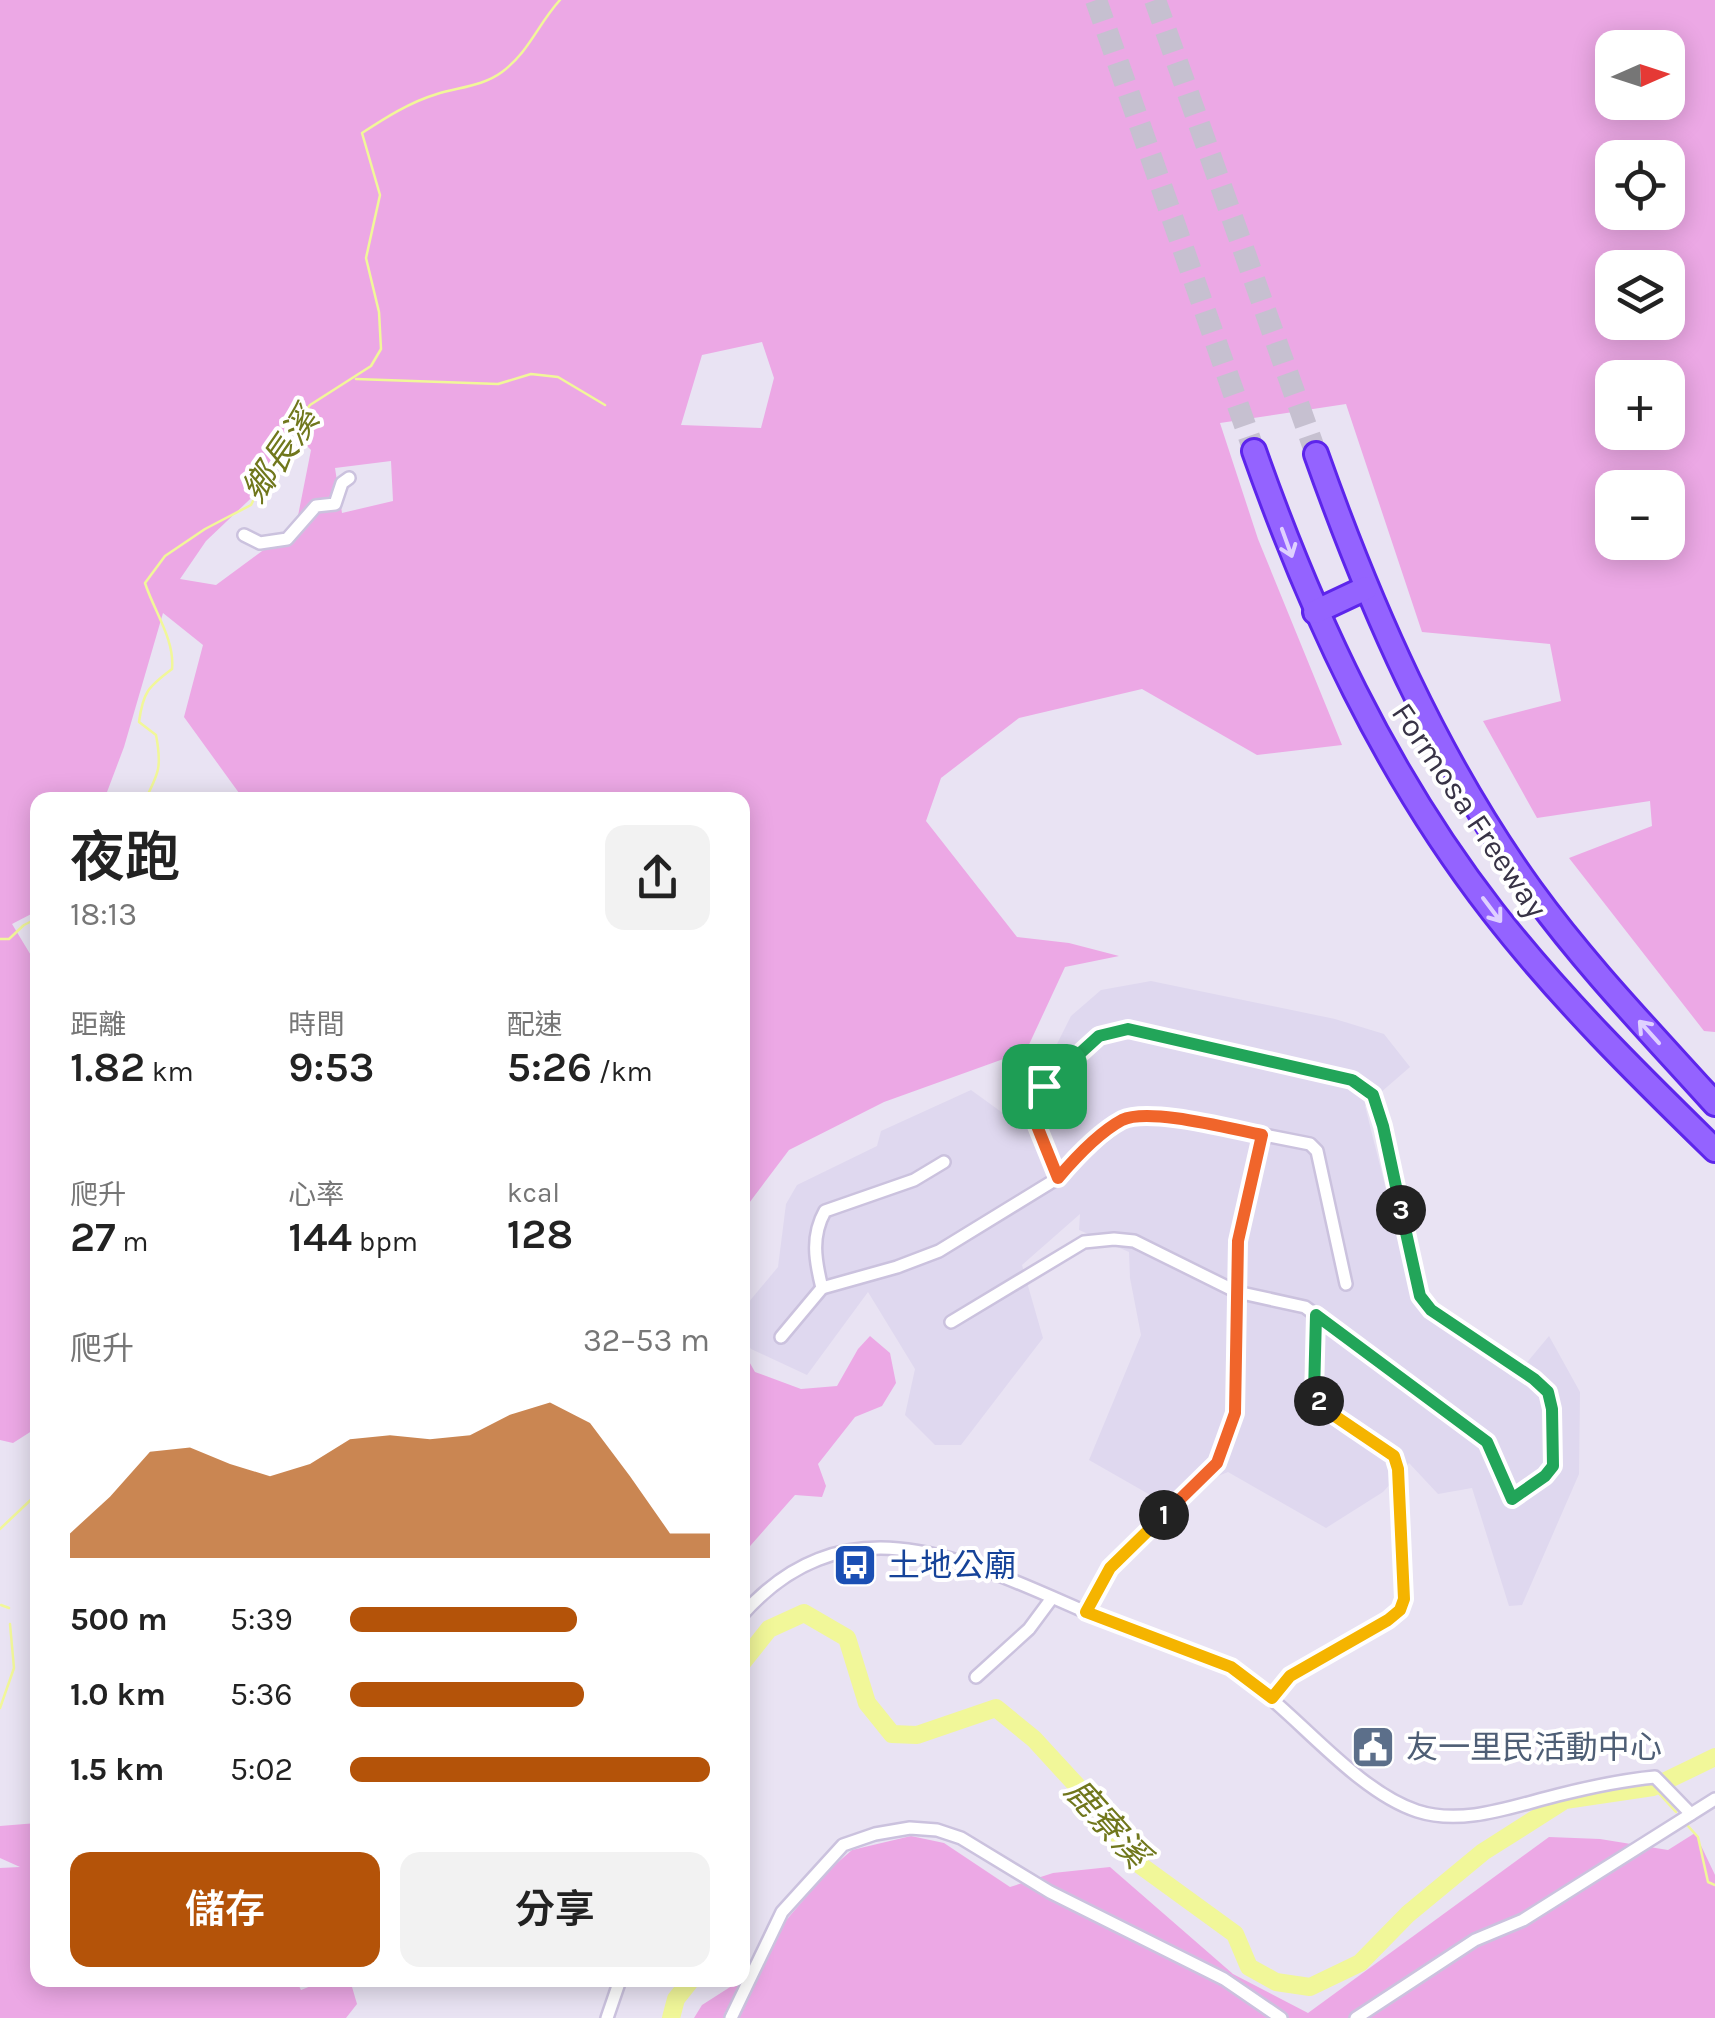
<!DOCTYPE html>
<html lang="zh-TW">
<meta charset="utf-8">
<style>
:root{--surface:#fff;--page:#f2f2f2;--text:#222;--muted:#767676;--accent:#b45309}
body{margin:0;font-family:Karla,"Noto Sans TC",sans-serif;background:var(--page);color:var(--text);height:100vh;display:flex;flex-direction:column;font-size:38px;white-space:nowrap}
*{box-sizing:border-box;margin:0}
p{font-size:32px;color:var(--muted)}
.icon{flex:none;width:55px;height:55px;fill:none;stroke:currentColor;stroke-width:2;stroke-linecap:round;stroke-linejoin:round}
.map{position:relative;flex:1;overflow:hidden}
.side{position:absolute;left:30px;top:792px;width:720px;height:1195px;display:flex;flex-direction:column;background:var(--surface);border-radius:20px;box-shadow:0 5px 25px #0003}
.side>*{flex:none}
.needle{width:65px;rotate:87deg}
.fabs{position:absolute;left:1595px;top:30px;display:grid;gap:20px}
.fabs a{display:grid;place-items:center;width:90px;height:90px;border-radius:20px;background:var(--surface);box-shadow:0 5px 25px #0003;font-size:50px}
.pin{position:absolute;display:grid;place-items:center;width:85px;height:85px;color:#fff;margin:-42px;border-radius:20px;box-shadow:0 5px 15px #0006}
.km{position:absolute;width:50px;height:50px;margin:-25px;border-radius:50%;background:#222;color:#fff;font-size:28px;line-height:50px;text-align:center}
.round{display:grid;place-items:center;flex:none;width:105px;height:105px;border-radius:20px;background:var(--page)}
.overview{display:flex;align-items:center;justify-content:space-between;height:170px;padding:0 40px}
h1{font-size:55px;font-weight:600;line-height:75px}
.figures{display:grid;grid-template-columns:repeat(3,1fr);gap:15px;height:170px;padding:10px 40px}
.figures div{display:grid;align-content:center}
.figures b{font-size:42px;font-weight:600}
.figures small{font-size:28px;font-weight:400}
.figures p{font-size:28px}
.chart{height:280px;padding:20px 40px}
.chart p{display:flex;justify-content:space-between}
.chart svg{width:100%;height:180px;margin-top:10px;fill:var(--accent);opacity:.7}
.action{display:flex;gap:20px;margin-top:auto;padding:20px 40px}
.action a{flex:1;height:115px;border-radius:20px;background:var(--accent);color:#fff;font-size:40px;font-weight:600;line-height:115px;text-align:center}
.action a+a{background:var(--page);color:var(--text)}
ul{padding:0 40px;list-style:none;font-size:32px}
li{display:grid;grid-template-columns:160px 120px 1fr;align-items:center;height:75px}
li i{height:25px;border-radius:12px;background:var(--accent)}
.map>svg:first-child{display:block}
</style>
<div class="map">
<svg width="1715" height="2018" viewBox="0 0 1715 2018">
<rect width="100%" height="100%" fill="#e9e3f3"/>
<!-- residential -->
<path fill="#dfd8ef" d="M 1151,981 L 1335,1019 L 1384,1034 L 1410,1067 L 1365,1106 L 1414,1301 L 1514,1378 L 1549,1336 L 1580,1392 L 1579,1474 L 1522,1605 L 1509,1606 L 1472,1488 L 1438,1494 L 1409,1463 L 1383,1492 L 1326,1528 L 1228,1472 L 1159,1500 L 1089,1460 L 1141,1335 L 1130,1278 L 1129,1252 L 1079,1230 L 1080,1214 L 1022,1265 L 1043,1338 L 961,1445 L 935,1445 L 905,1415 L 915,1369 L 868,1292 L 807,1375 L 751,1349 L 743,1337 L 748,1303 L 778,1267 L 786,1204 L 797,1185 L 877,1146 L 881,1131 L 971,1090 L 1018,1124 L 1048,1095 L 1046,1066 L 1071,1016 L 1101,990 Z"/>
<!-- green -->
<g fill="#eca8e5" fill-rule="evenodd">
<path d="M 0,0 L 1715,0 L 1715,1032 L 1704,1031 L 1569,858 L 1652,826 L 1650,801 L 1537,818 L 1483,721 L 1561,701 L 1550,644 L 1422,632 L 1346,404 L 1220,423 L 1258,539 L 1342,745 L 1257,755 L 1142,689 L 1019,718 L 941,778 L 926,821 L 1017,937 L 1069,943 L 1119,956 L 1065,967 L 1026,1051 L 884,1102 L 789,1150 L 743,1211 L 742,800 L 252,800 L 239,793 L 184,717 L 203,645 L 163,613 L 124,747 L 104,800 L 38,800 L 37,911 L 12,924 L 38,967 L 38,1427 L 13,1443 L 0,1440 ZM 1612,48 L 1668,48 L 1668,102 L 1612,102 ZM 1612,158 L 1668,158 L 1668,212 L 1612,212 ZM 1612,268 L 1668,268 L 1668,322 L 1612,322 ZM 762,342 L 774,378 L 761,428 L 681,425 L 702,355 ZM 1612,378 L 1668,378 L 1668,432 L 1612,432 ZM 289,428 L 311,450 L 296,526 L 216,585 L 180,579 L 206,541 L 267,483 ZM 391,461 L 393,501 L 342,513 L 335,468 ZM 1612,488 L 1668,488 L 1668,542 L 1612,542 Z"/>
<path d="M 870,1336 L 890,1353 L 896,1383 L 882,1406 L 855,1417 L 818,1464 L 826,1486 L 822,1497 L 795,1495 L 743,1554 L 743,1351 L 755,1372 L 801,1389 L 837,1386 L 858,1349 Z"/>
<path d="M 37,1823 L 38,1980 L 296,1980 L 301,1990 L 326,1980 L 350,1980 L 357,2004 L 346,2018 L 0,2018 L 0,1868 L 20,1867 L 0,1858 L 0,1826 Z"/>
<path d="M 1695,1833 L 1715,1875 L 1715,2018 L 694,2018 L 702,2005 L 763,1966 L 777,1931 L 828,1871 L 852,1850 L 911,1836 L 944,1843 L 1010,1887 L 1053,1873 L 1110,1867 L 1233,1974 L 1308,2013 L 1549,1837 L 1600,1839 L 1668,1850 Z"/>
</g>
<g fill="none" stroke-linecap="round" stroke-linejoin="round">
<!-- stream -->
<g stroke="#f1f799" stroke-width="2.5">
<path d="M 356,379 L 498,384 L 531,374 L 558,377 L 605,405"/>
<path d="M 145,800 C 159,773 162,766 156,735 L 139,722 C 143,692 148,687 172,669 C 175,640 154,611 145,583 L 165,556 L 205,529 L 251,505 L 283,441 L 310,405 L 371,366 L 381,349 L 379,312 L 366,258 L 380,195 L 362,133 C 385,118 410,102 437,94 C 460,87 483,86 502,72 C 529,52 538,24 560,0"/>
<path d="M 0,939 L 9,939 L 24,925 L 38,918"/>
<path d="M 0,1529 L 38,1493"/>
<path d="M 1,1605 L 9,1608"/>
<path d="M 0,1708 L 14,1668 L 10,1624"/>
<path d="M 1653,1787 L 1676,1812"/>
<path d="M 1688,1826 L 1698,1837 L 1708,1882 L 1715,1885"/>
</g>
<!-- river -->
<g stroke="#f1f799" stroke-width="18">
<path d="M 742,1663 L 769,1629 L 804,1613 L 847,1638 L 867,1703 L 892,1734 L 917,1735 L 996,1708 L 1034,1739 L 1102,1813 L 1140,1865 L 1235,1934 L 1249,1967 L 1276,1982 L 1310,1987 L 1360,1963 L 1408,1914 L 1483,1852 L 1565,1800 L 1653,1787 L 1715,1757"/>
<path d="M 671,2018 L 676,1999 L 691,1980"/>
</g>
<!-- motorway-tunnel -->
<g stroke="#c6c0d0" stroke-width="22" stroke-dasharray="22 11" stroke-linecap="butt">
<path d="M 1096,0 L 1254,451"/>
<path d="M 1155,0 L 1316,454"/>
</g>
<!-- minor casing -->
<g stroke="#cbc2de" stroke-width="16">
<g id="minor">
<path d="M 244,535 L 260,543 L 287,539 L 316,506 L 335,504 L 342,483 L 349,478"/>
<path d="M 822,1288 L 897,1267 L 939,1251 L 1058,1178 L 1075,1158 L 1125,1118 L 1177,1118 L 1310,1144 L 1317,1151 L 1346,1284"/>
<path d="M 822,1288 C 815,1260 811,1236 825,1211 L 914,1180 L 944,1162"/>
<path d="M 951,1322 L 1084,1242 L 1114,1239 L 1134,1241 L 1237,1292 L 1305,1307 L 1487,1442 L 1512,1499 L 1545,1476 L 1553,1465 L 1552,1409 L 1548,1392 L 1534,1379 L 1431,1310 L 1420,1296 L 1383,1126 L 1373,1095 L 1351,1080 L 1128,1029 L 1099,1036 L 1044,1086 L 1029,1106 L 1058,1178"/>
<path d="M 781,1337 L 822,1288"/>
<path d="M 1087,1612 L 1110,1568 L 1217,1463 L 1235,1413 L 1238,1241 L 1262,1135"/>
<path d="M 742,1615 C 858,1484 995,1577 1124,1628 C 1164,1644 1207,1651 1243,1676 C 1297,1714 1356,1791 1417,1811 C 1463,1826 1513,1806 1558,1795 C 1590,1787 1622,1780 1655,1777 L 1691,1814"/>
<path d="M 976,1677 L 1029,1629 L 1052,1598"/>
<path d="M 1272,1698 L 1291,1676 L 1389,1620 L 1400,1610 L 1404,1599 L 1398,1469 C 1386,1433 1330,1431 1315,1396 C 1309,1380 1316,1334 1316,1315"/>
<path d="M 607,2018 L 620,1980"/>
<path d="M 731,2018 L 782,1912 L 843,1845 L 875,1834 L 910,1828 L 937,1830 L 961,1838 L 1050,1892 L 1224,1979 L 1281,2018"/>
<path d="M 1356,2018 L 1475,1940 L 1523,1920 L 1715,1799"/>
</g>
</g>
<!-- motorway casing -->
<g stroke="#5d25eb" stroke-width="28">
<g id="motorway">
<path d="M 1254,451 C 1312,615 1385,773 1493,912 C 1560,998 1637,1074 1715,1150"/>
<path d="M 1316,454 C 1370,606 1436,758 1531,890 C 1586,966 1652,1034 1715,1104"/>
<path d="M 1315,612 L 1366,588"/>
</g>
</g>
<!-- minor -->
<use href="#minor" stroke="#fff" stroke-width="11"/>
<!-- motorway -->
<use href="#motorway" stroke="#9463ff" stroke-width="22"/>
</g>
<!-- one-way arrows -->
<defs><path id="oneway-shaft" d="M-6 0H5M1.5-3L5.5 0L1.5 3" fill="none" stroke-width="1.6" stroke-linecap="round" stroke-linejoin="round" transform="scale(2.5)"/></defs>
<g stroke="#dfd0ff">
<use href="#oneway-shaft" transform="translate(1287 543) rotate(70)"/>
<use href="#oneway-shaft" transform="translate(1492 910) rotate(53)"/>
<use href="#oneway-shaft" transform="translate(1649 1032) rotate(-132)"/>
</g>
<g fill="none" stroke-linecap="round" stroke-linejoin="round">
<!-- split-1 casing -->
<g stroke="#fff" stroke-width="20">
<path id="split-1" d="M 1044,1086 L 1029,1106 L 1058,1178 C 1075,1158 1098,1133 1122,1120 C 1149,1107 1231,1129 1262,1135 L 1238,1241 L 1235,1413 L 1217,1463 L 1164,1515"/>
</g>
<!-- split-2 casing -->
<g stroke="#fff" stroke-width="20">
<path id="split-2" d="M 1164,1515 L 1110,1568 L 1086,1612 L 1231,1667 L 1272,1698 L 1290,1676 L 1388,1620 L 1400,1610 L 1404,1599 L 1398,1469 L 1394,1456 L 1326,1410 L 1319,1401"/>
</g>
<!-- split-3 casing -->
<g stroke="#fff" stroke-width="20">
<path id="split-3" d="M 1319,1401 L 1314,1394 L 1316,1315 L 1487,1442 L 1512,1499 L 1545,1476 L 1553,1466 L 1552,1409 L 1548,1392 L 1534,1379 L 1431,1310 L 1420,1296 L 1401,1210"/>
</g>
<!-- split-4 casing -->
<g stroke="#fff" stroke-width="20">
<path id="split-4" d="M 1044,1086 L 1099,1036 L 1128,1029 L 1352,1080 L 1373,1095 L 1383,1126 L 1401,1210"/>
</g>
<!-- split-1 -->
<use href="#split-1" stroke="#f0652b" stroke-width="12"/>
<!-- split-2 -->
<use href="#split-2" stroke="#f5b400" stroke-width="12"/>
<!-- split-3 -->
<use href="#split-3" stroke="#22a559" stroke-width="12"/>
<!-- split-4 -->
<use href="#split-4" stroke="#22a559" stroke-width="12"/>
</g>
<!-- icons -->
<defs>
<g id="bus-square" transform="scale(2.25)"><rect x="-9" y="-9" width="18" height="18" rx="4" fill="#1a4fb4" stroke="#fff"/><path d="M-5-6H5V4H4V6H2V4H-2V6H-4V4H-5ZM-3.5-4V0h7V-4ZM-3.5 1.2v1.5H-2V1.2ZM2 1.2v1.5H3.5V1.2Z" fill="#fff"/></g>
<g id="civic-square" transform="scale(2.25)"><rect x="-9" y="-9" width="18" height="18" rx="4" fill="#5c6f8a" stroke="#fff"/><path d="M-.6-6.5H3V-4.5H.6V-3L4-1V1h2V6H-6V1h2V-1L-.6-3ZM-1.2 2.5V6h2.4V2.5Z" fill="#fff"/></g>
</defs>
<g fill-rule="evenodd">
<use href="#bus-square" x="855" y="1565"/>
<use href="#civic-square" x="1373" y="1747"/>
</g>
<g text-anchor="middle" stroke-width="8" stroke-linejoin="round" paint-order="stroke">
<!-- street labels -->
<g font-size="32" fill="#383346" stroke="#fff">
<text transform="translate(1470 810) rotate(56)" y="11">Formosa Freeway</text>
</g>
<!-- transit labels -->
<g font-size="32" fill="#164399" stroke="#fff" text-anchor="start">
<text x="888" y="1576">土地公廟</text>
</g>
<!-- service labels -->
<g font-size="32" fill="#4e5e75" stroke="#fff" text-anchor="start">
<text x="1406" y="1758">友一里民活動中心</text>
</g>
<!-- water labels -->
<g font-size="35" font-style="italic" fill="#70771c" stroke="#fff">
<text transform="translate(280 455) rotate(-55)" y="12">鄉長溪</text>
<text transform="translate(1107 1823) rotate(48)" y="12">鹿寮溪</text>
</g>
</g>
</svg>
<div class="fabs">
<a><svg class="needle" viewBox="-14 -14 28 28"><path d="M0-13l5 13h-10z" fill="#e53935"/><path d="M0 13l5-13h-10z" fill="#767676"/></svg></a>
<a><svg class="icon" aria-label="locate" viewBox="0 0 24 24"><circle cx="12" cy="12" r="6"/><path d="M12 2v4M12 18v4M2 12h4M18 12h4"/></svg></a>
<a><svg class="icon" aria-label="layers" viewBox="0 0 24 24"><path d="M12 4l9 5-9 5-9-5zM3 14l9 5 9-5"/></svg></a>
<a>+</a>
<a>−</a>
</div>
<div class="pin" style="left:1044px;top:1086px;background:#1e9e55"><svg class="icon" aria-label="arrive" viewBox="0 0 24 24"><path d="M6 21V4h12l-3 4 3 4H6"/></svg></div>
<b class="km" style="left:1164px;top:1515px">1</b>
<b class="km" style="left:1319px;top:1401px">2</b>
<b class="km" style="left:1401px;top:1210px">3</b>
<section class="side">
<div class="overview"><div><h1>夜跑</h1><p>18:13</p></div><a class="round"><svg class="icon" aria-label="share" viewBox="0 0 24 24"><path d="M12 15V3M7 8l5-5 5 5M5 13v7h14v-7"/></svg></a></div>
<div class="figures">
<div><p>距離</p><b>1.82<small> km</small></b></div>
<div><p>時間</p><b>9:53</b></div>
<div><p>配速</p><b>5:26<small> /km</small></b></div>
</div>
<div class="figures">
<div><p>爬升</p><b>27<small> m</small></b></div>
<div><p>心率</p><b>144<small> bpm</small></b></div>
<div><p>kcal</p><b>128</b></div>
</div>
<div class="chart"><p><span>爬升</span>32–53 m</p>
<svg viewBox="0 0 160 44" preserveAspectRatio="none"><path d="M0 44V38L10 29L20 18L30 17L40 21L50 24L60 21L70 15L80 14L90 15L100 14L110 9L120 6L130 11L140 24L150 38L160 38V44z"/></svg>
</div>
<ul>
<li><b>500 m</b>5:39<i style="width:63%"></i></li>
<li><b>1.0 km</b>5:36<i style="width:65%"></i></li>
<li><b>1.5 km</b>5:02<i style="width:100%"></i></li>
</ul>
<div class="action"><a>儲存</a><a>分享</a></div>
</section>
</div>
